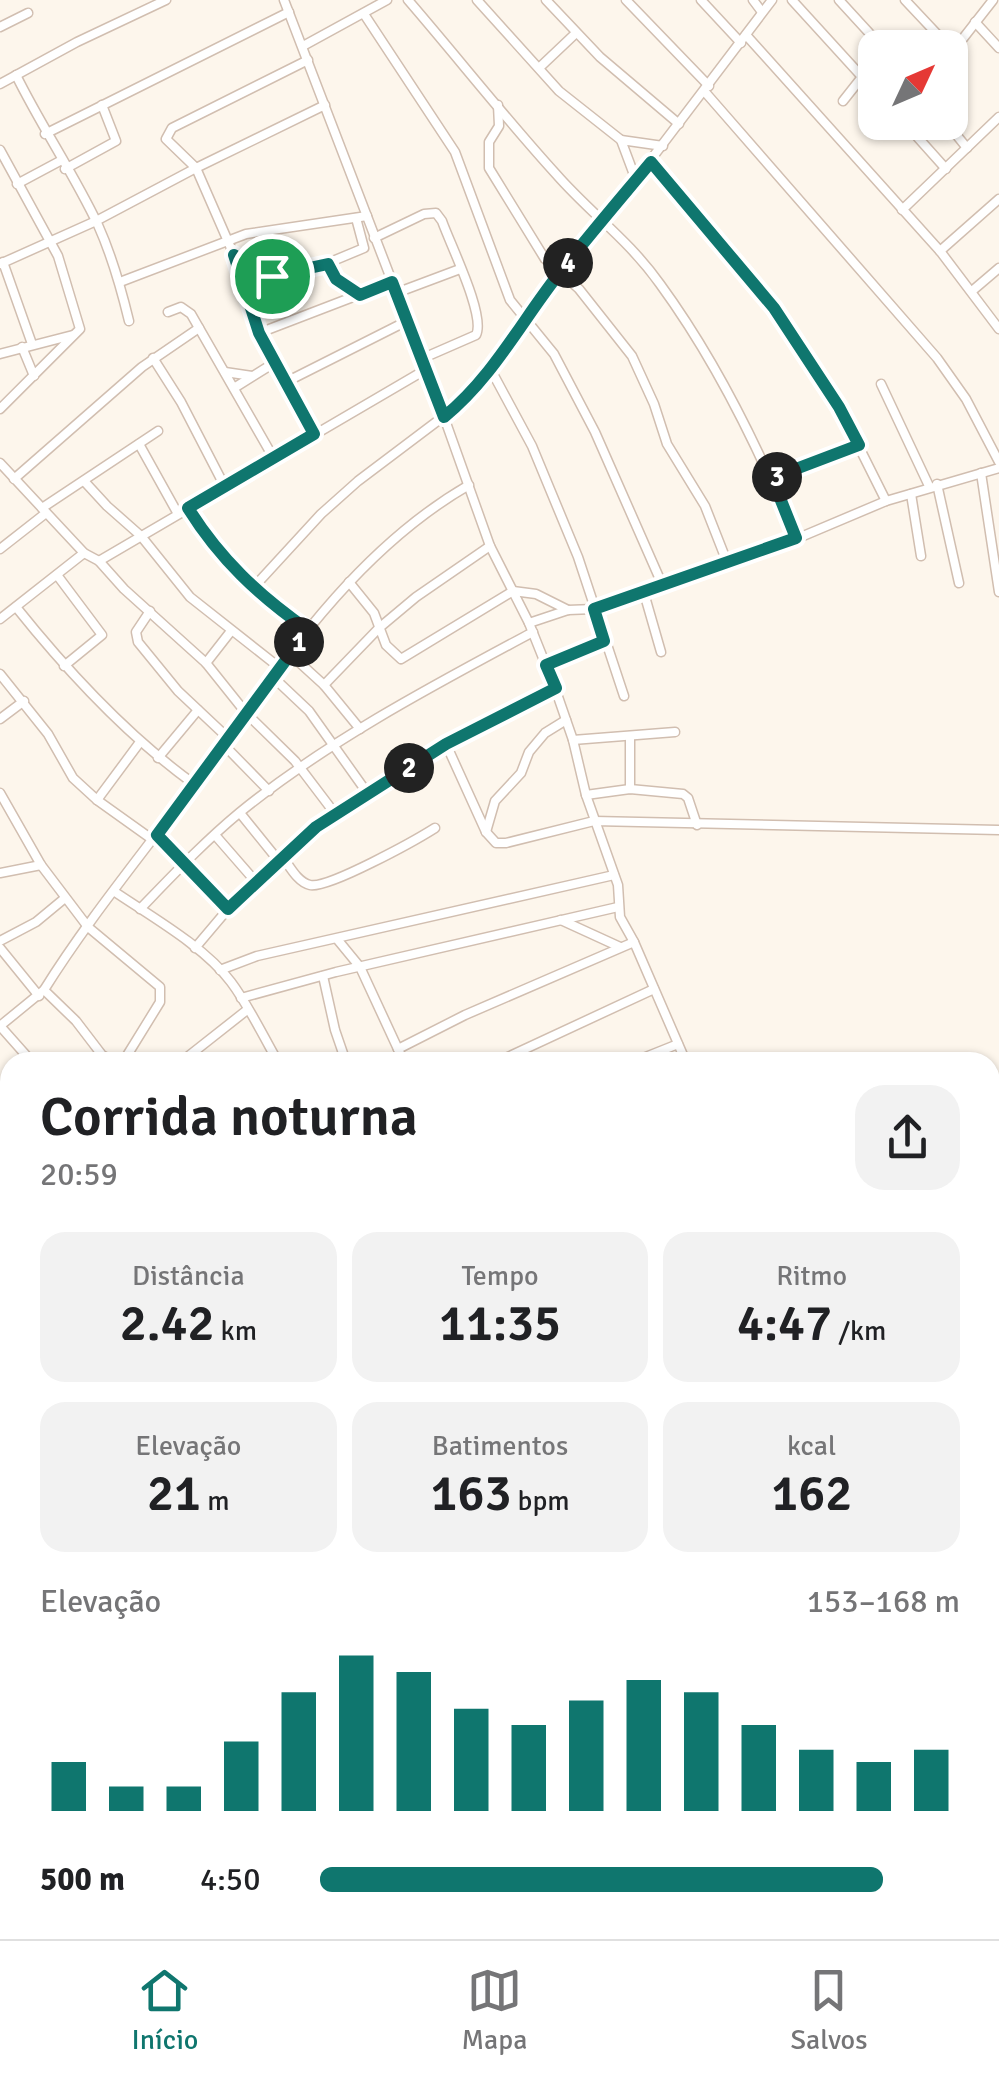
<!DOCTYPE html>
<html lang="pt">
<meta charset="utf-8">
<style>
:root{--surface:#fff;--page:#f2f2f2;--text:#202124;--muted:#757577;--line:#e0e0e0;--accent:#0f766e}
body{margin:0;font-family:Signika,sans-serif;background:var(--page);color:var(--text);height:100vh;display:flex;flex-direction:column;font-size:38px;white-space:nowrap}
*{box-sizing:border-box;margin:0}
p{font-size:32px;color:var(--muted)}
.icon{flex:none;width:55px;height:55px;fill:none;stroke:currentColor;stroke-width:2;stroke-linecap:round;stroke-linejoin:round}
.map{position:relative;flex:1;overflow:hidden}
.sheet{position:absolute;left:0px;top:1052px;width:1000px;height:888px;display:flex;flex-direction:column;background:var(--surface);border-radius:30px 30px 0 0;box-shadow:0 2px 8px #0004}
.sheet>*{flex:none}
.needle{width:65px;rotate:46deg}
.buttons{position:absolute;left:858px;top:30px;display:grid;gap:20px}
.buttons a{display:grid;place-items:center;width:110px;height:110px;border-radius:20px;background:var(--surface);box-shadow:0 2px 8px #0004;font-size:50px}
.pin{position:absolute;display:grid;place-items:center;width:85px;height:85px;color:#fff;margin:-42px;border:5px solid #fff;border-radius:50%;box-shadow:0 2px 10px #0007}
.km{position:absolute;width:50px;height:50px;margin:-25px;border-radius:50%;background:#222;color:#fff;font-size:28px;line-height:50px;text-align:center}
.round{display:grid;place-items:center;flex:none;width:105px;height:105px;border-radius:30px;background:var(--page)}
.overview{display:flex;align-items:center;justify-content:space-between;height:170px;padding:0 40px}
h1{font-size:55px;font-weight:600;line-height:75px}
.metrics{display:grid;grid-template-columns:repeat(3,1fr);gap:15px;height:170px;padding:10px 40px}
.metrics div{display:grid;align-content:center;border-radius:25px;background:var(--page);text-align:center}
.metrics b{font-size:50px;font-weight:600}
.metrics small{font-size:28px;font-weight:400}
.metrics p{font-size:28px}
.chart{height:280px;padding:20px 40px}
.chart p{display:flex;justify-content:space-between}
.chart svg{width:100%;height:180px;margin-top:10px;stroke:var(--accent);stroke-width:6}
ul{padding:0 40px;list-style:none;font-size:32px}
li{display:grid;grid-template-columns:160px 120px 1fr;align-items:center;height:75px}
li i{height:25px;border-radius:12px;background:var(--accent)}
.tab-bar{display:flex;justify-content:space-around;align-items:center;height:140px;border-top:2px solid var(--line);background:var(--surface);font-size:28px;color:var(--muted)}
.tab-bar a{display:grid;justify-items:center;gap:5px}
.tab-bar .selected{color:var(--accent)}
.map>svg:first-child{display:block}
</style>
<div class="map">
<svg width="999" height="1939" viewBox="0 0 999 1939">
<rect width="100%" height="100%" fill="#fdf6ec"/>
<g fill="none" stroke-linecap="round" stroke-linejoin="round">
<!-- street casing -->
<g stroke="#d1beb0" stroke-width="11">
<g id="street">
<path d="M 284,0 L 444,417 L 490,546 L 529,623 L 555,688 L 573,740 L 586,795 L 618,885 L 620,917 L 634,942 L 686,1062"/>
<path d="M 408,0 C 458,58 505,118 556,174 C 591,214 628,239 660,284 C 717,362 760,450 796,539"/>
<path d="M 477,0 L 559,91 L 621,140 L 636,180"/>
<path d="M 546,0 L 600,57 L 679,124"/>
<path d="M 626,0 L 709,86"/>
<path d="M 701,0 L 741,43"/>
<path d="M 753,0 L 762,12"/>
<path d="M 792,0 L 875,91"/>
<path d="M 839,0 L 883,48"/>
<path d="M 905,0 L 953,51"/>
<path d="M 364,14 L 455,152 L 510,300 L 554,354 L 595,432 L 662,584"/>
<path d="M 975,22 L 999,48"/>
<path d="M 0,27 L 28,13"/>
<path d="M 746,35 L 940,251 L 999,329"/>
<path d="M 303,46 L 387,0"/>
<path d="M 950,55 L 993,0"/>
<path d="M 308,60 L 172,128 L 166,139 L 196,168 L 234,255 L 259,333 L 313,434"/>
<path d="M 539,68 L 576,33"/>
<path d="M 16,75 C 41,126 74,174 98,225 C 112,256 121,288 129,321"/>
<path d="M 0,84 L 77,42 L 166,0"/>
<path d="M 705,92 L 937,358 L 966,399 L 999,462"/>
<path d="M 843,101 L 862,77"/>
<path d="M 498,105 L 499,126 L 489,142 L 489,168 L 545,259 L 579,289 L 632,356 L 654,404 L 667,444 L 705,506 L 727,562"/>
<path d="M 904,122 L 946,169"/>
<path d="M 946,122 L 967,148"/>
<path d="M 45,134 L 289,12"/>
<path d="M 621,140 L 663,146"/>
<path d="M 0,150 L 58,256 L 80,329 L 0,409"/>
<path d="M 651,161 L 774,308 L 839,407 L 886,501"/>
<path d="M 65,169 L 116,141 L 102,105"/>
<path d="M 17,184 L 60,161"/>
<path d="M 902,210 L 999,117"/>
<path d="M 374,238 L 424,214 L 436,213 L 442,221 C 450,244 486,316 476,335 L 421,359"/>
<path d="M 940,251 L 999,199"/>
<path d="M 234,255 L 264,275 L 272,276 L 328,263 L 364,248 L 356,218"/>
<path d="M 3,262 L 32,344"/>
<path d="M 328,263 L 335,279 L 359,295"/>
<path d="M 0,264 L 96,221 L 196,168 L 325,105"/>
<path d="M 120,282 L 246,234 L 367,216"/>
<path d="M 972,291 L 999,268"/>
<path d="M 396,293 L 460,269"/>
<path d="M 168,312 L 181,307 L 191,314 L 273,457"/>
<path d="M 259,333 L 392,282"/>
<path d="M 22,347 L 34,376"/>
<path d="M 0,354 L 73,335"/>
<path d="M 153,358 L 181,402 L 224,485"/>
<path d="M 491,370 L 532,446 L 578,557 L 624,696"/>
<path d="M 225,372 L 252,376"/>
<path d="M 284,383 L 407,321"/>
<path d="M 881,384 L 929,486"/>
<path d="M 234,388 L 274,363"/>
<path d="M 139,444 L 178,514"/>
<path d="M 0,463 L 84,553 L 99,561 L 124,589 L 206,663 L 246,713 L 295,761 L 336,815"/>
<path d="M 981,473 L 999,592"/>
<path d="M 14,479 L 142,367 L 199,328"/>
<path d="M 772,479 L 859,445"/>
<path d="M 84,481 L 107,506 L 141,536 L 190,597 L 280,668"/>
<path d="M 937,484 L 959,583"/>
<path d="M 911,494 L 921,556"/>
<path d="M 42,508 L 158,431"/>
<path d="M 188,508 C 220,559 258,596 307,630"/>
<path d="M 0,549 L 46,513"/>
<path d="M 99,561 L 425,370"/>
<path d="M 57,575 L 102,635 L 64,666"/>
<path d="M 349,582 L 374,613 L 386,645 L 401,659 L 513,591 L 536,594 L 568,610"/>
<path d="M 253,588 L 321,514 L 358,481 L 468,398 L 527,322 L 560,273 L 605,220 L 772,0"/>
<path d="M 644,593 L 661,652"/>
<path d="M 16,607 C 68,672 126,735 194,784"/>
<path d="M 150,611 L 136,632 L 138,642 L 178,691 L 228,738"/>
<path d="M 0,619 L 84,553"/>
<path d="M 529,623 L 568,610 L 594,609 L 616,604 L 662,584 L 796,539 L 886,501 L 999,468"/>
<path d="M 290,654 L 324,685 L 360,729"/>
<path d="M 206,663 L 231,631"/>
<path d="M 546,665 L 604,641"/>
<path d="M 0,674 L 48,734 L 73,778 L 97,800 L 153,840"/>
<path d="M 273,677 L 309,711 L 368,794"/>
<path d="M 324,685 L 379,628 L 416,597 L 490,546"/>
<path d="M 0,719 L 24,701"/>
<path d="M 630,736 L 630,789"/>
<path d="M 573,740 L 675,732"/>
<path d="M 223,744 L 269,791"/>
<path d="M 446,744 L 486,832 L 496,843 L 506,843 L 594,821 L 999,830"/>
<path d="M 158,758 L 198,710"/>
<path d="M 0,793 L 41,865 L 88,927 L 160,987 L 160,1002 L 123,1062"/>
<path d="M 586,795 L 630,789 L 683,794 L 688,798 L 697,825"/>
<path d="M 97,800 L 140,742"/>
<path d="M 240,813 L 278,860"/>
<path d="M 486,832 L 495,801 L 521,773 L 529,752 L 545,733 L 566,720"/>
<path d="M 157,835 L 228,909"/>
<path d="M 215,835 L 256,882"/>
<path d="M 282,856 C 289,865 297,882 310,885 C 328,889 416,840 435,828"/>
<path d="M 0,873 L 41,865"/>
<path d="M 115,892 C 152,917 205,947 231,982 C 249,1006 263,1036 278,1062"/>
<path d="M 140,909 C 172,876 204,842 239,813 C 326,742 434,685 533,632"/>
<path d="M 561,920 L 620,947"/>
<path d="M 337,939 L 360,967 L 404,1062"/>
<path d="M 0,941 L 36,922 L 65,898"/>
<path d="M 0,948 L 39,996"/>
<path d="M 195,948 L 228,909 L 312,830 L 446,744 L 555,688"/>
<path d="M 220,970 L 257,956 L 614,875"/>
<path d="M 323,976 L 335,1030 L 346,1062"/>
<path d="M 44,990 L 76,1021 L 102,1055 L 115,1062"/>
<path d="M 241,998 L 336,972 L 618,907"/>
<path d="M 398,1049 L 465,1015 L 634,942"/>
<path d="M 32,1062 L 0,1026 L 44,990 C 87,921 140,857 188,792 C 271,680 346,556 469,485"/>
<path d="M 181,1062 L 247,1010"/>
<path d="M 497,1062 L 654,989"/>
<path d="M 633,1062 L 678,1044"/>
<path d="M 990,1088 L 999,1088"/>
<path d="M 0,1116 L 10,1105"/>
<path d="M 0,1177 L 6,1171"/>
<path d="M 0,1226 L 10,1219"/>
<path d="M 0,1238 L 10,1248"/>
<path d="M 990,1240 L 999,1240"/>
<path d="M 0,1309 L 10,1300"/>
<path d="M 990,1316 L 999,1341"/>
<path d="M 0,1359 L 10,1367"/>
<path d="M 990,1361 L 999,1358"/>
<path d="M 990,1378 L 999,1380"/>
<path d="M 0,1457 L 10,1469"/>
<path d="M 0,1562 L 10,1575"/>
<path d="M 4,1610 L 10,1623"/>
<path d="M 990,1679 L 999,1673"/>
<path d="M 0,1727 L 10,1733"/>
<path d="M 990,1757 L 999,1755"/>
<path d="M 990,1823 L 999,1860"/>
<path d="M 0,1830 L 10,1819"/>
<path d="M 0,1890 L 10,1908"/>
<path d="M 0,1930 L 10,1923"/>
<path d="M 126,1930 L 127,1939"/>
<path d="M 427,1930 L 447,1939"/>
<path d="M 510,1930 L 513,1939"/>
<path d="M 183,1939 L 197,1930"/>
<path d="M 327,1939 L 339,1930"/>
<path d="M 463,1939 L 478,1930"/>
<path d="M 574,1939 L 575,1930"/>
<path d="M 648,1939 L 649,1930"/>
<path d="M 964,1939 L 989,1930"/>
</g>
</g>
<!-- street -->
<use href="#street" stroke="#fff" stroke-width="8"/>
</g>
<g fill="none" stroke-linecap="round" stroke-linejoin="round">
<!-- route casing -->
<g stroke="#fff" stroke-width="20">
<path id="route" d="M 651,162 L 774,308 L 839,407 L 859,445 L 772,478 L 796,538 L 594,609 L 604,641 L 546,665 L 556,688 L 446,744 L 316,827 L 228,909 L 157,835 L 308,630 C 258,595 220,559 188,508 L 314,434 L 259,333 L 234,255 L 264,275 L 272,276 L 328,264 L 336,279 L 360,295 L 392,282 L 444,417 C 494,376 522,320 561,271 C 590,234 621,198 651,162 Z"/>
</g>
<!-- route -->
<use href="#route" stroke="#0f766e" stroke-width="12"/>
</g>
</svg>
<div class="buttons">
<a><svg class="needle" viewBox="-14 -14 28 28"><path d="M0-13l5 13h-10z" fill="#e53935"/><path d="M0 13l5-13h-10z" fill="#757577"/></svg></a>
</div>
<div class="pin" style="left:272px;top:276px;background:#1e9e55"><svg class="icon" aria-label="arrive" viewBox="0 0 24 24"><path d="M6 21V4h12l-3 4 3 4H6"/></svg></div>
<b class="km" style="left:299px;top:642px">1</b>
<b class="km" style="left:409px;top:768px">2</b>
<b class="km" style="left:777px;top:477px">3</b>
<b class="km" style="left:568px;top:263px">4</b>
<section class="sheet">
<div class="overview"><div><h1>Corrida noturna</h1><p>20:59</p></div><a class="round"><svg class="icon" aria-label="share" viewBox="0 0 24 24"><path d="M12 15V3M7 8l5-5 5 5M5 13v7h14v-7"/></svg></a></div>
<div class="metrics">
<div><p>Distância</p><b>2.42<small> km</small></b></div>
<div><p>Tempo</p><b>11:35</b></div>
<div><p>Ritmo</p><b>4:47<small> /km</small></b></div>
</div>
<div class="metrics">
<div><p>Elevação</p><b>21<small> m</small></b></div>
<div><p>Batimentos</p><b>163<small> bpm</small></b></div>
<div><p>kcal</p><b>162</b></div>
</div>
<div class="chart"><p><span>Elevação</span>153–168 m</p>
<svg viewBox="0 0 160 44" preserveAspectRatio="none"><path d="M5 44V32M15 44V38M25 44V38M35 44V27M45 44V15M55 44V6M65 44V10M75 44V19M85 44V23M95 44V17M105 44V12M115 44V15M125 44V23M135 44V29M145 44V32M155 44V29"/></svg>
</div>
<ul>
<li><b>500 m</b>4:50<i style="width:88%"></i></li>
</ul>
</section>
</div>
<nav class="tab-bar">
<a class="selected"><svg class="icon" aria-label="home" viewBox="0 0 24 24"><path d="M3 11l9-7 9 7M6 9v11h12V9"/></svg>Início</a>
<a><svg class="icon" aria-label="map" viewBox="0 0 24 24"><path d="M3 6l6-2 6 2 6-2v14l-6 2-6-2-6 2zM9 4v14M15 6v14"/></svg>Mapa</a>
<a><svg class="icon" aria-label="saved" viewBox="0 0 24 24"><path d="M7 4h10v16l-5-4-5 4z"/></svg>Salvos</a>
</nav>
